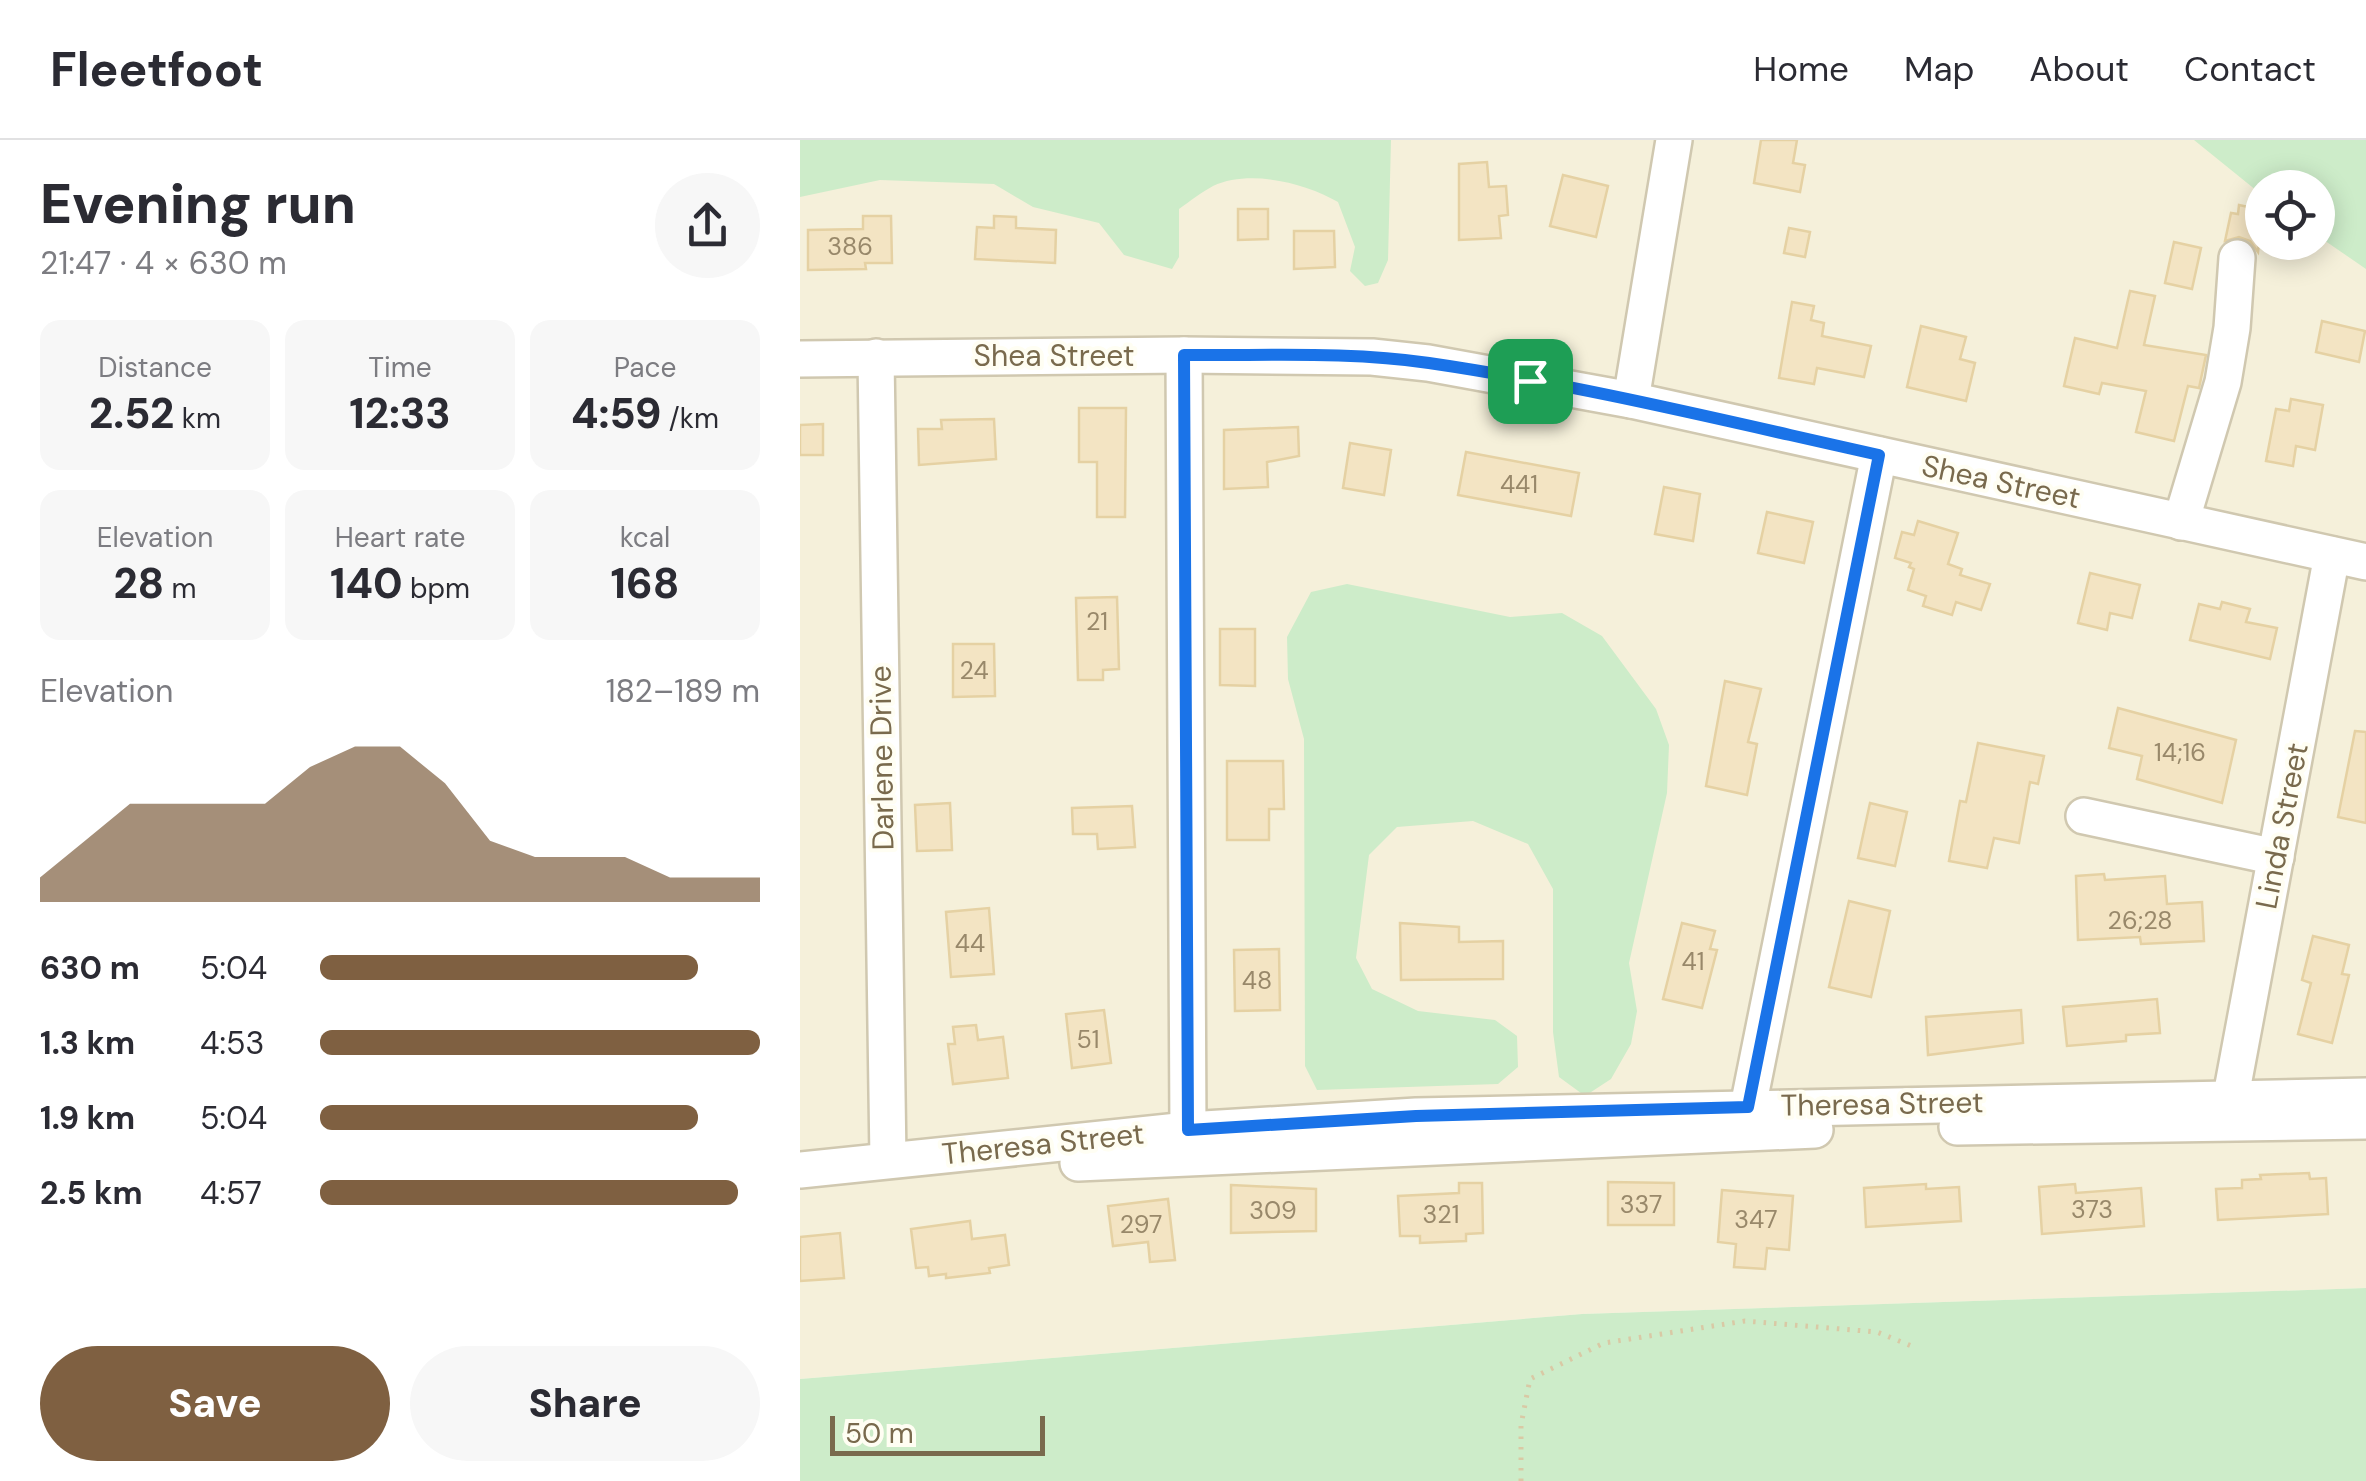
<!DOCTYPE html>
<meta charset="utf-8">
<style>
:root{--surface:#fff;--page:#f7f7f7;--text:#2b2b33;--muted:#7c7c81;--line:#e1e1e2;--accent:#7f6041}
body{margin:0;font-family:"DM Sans",sans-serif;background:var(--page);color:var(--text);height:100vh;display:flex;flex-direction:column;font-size:38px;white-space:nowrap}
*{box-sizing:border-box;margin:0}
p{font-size:32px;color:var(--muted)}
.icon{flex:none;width:55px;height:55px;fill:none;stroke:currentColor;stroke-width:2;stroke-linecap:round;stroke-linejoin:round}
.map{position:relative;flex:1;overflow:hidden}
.sheet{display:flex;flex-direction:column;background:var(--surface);width:800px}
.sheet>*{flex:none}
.fabs{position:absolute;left:1445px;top:30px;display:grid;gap:20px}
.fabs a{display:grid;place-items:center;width:90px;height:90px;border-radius:50%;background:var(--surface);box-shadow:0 5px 25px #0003;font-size:50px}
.scale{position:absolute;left:30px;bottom:25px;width:215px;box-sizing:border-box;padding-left:10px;border:5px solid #796a4d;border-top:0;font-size:28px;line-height:35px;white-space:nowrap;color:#796a4d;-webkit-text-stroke:8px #fffef3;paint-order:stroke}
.pin{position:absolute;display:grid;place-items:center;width:85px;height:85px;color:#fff;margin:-42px;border-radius:20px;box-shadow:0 5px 15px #0006}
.round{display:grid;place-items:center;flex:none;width:105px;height:105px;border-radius:52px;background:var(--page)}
.overview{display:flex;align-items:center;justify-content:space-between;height:170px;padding:0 40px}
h1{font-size:55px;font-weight:800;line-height:75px}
.metrics{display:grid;grid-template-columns:repeat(3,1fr);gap:15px;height:170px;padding:10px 40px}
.metrics div{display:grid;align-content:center;border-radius:20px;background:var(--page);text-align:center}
.metrics b{font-size:42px;font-weight:800}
.metrics small{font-size:28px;font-weight:400}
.metrics p{font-size:28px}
.chart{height:280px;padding:20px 40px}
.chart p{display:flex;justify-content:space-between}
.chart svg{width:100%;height:180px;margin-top:10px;fill:var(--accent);opacity:.7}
.action{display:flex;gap:20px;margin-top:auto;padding:20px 40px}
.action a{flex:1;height:115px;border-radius:60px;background:var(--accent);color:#fff;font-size:40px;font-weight:800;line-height:115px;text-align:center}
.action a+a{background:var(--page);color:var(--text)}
ul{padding:0 40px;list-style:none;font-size:32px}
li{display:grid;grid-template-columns:160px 120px 1fr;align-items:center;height:75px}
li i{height:25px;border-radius:12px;background:var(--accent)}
header{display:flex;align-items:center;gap:60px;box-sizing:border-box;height:140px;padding:0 50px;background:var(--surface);border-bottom:2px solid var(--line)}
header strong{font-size:48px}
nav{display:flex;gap:55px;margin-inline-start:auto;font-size:35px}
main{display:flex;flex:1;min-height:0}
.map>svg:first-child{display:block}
</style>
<header>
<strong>Fleetfoot</strong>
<nav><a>Home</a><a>Map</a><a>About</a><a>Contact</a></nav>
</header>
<main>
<section class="sheet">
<div class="overview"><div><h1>Evening run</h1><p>21:47 · 4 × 630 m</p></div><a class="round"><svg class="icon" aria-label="share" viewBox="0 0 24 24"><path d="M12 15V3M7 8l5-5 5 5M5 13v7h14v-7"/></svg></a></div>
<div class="metrics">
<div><p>Distance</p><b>2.52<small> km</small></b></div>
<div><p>Time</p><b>12:33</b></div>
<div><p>Pace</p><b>4:59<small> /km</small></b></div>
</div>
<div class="metrics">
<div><p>Elevation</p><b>28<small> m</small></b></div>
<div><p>Heart rate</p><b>140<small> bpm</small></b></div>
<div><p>kcal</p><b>168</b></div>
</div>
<div class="chart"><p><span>Elevation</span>182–189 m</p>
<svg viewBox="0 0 160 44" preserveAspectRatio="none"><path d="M0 44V38L10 29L20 20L30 20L40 20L50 20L60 11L70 6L80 6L90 15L100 29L110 33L120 33L130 33L140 38L150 38L160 38V44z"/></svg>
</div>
<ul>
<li><b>630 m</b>5:04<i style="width:86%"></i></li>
<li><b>1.3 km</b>4:53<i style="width:100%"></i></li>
<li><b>1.9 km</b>5:04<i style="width:86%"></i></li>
<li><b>2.5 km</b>4:57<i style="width:95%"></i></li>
</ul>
<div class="action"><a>Save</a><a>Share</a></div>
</section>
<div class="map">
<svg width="1566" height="1341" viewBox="0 0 1566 1341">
<rect width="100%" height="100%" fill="#fdfbec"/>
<!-- residential -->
<path fill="#f5f0da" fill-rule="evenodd" d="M 0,0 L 1566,0 L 1566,1148 L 782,1174 L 0,1239 ZM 1462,48 L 1518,48 L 1518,102 L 1462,102 Z"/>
<!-- green -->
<g fill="#cdecc9">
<path d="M 0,0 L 591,0 L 588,120 L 578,143 L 565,146 L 550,131 L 555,107 L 538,62 C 505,43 450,29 413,46 C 402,52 390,61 379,69 L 379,117 L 372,129 L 324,115 L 299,83 L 233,67 L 194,44 L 80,40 L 0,57 Z"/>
<path d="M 1394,0 L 1566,0 L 1566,129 L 1518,96 L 1518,48 L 1462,48 L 1462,55 Z"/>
<path d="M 547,444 L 710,477 L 762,473 L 802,496 L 856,569 L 869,605 L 867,653 L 829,823 L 837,871 L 831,904 L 811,939 L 785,956 L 759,937 L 753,892 L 753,749 L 728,704 L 673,681 L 597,687 L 569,715 L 556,818 L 572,849 L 618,871 L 695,880 L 717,896 L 718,927 L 698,944 L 517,950 L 505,926 L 504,599 L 488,539 L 487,497 L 511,452 Z"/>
<path d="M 1566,1148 L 1566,1341 L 0,1341 L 0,1239 L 782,1174 Z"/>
</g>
<!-- building -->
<g fill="#f3e4c3" stroke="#e5d1a3" stroke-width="2.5">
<path d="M 961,0 L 997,0 L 993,23 L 1005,25 L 1000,52 L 954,43 Z"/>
<path d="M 687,22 L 689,47 L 706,46 L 708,75 L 699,76 L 701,98 L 659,100 L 659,24 Z"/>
<path d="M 763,35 L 808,46 L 796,97 L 750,86 Z"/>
<path d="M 1439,65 L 1462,70 L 1458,112 L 1450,101 L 1439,97 L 1425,101 L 1431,73 L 1438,74 Z"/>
<path d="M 438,69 L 468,69 L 468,99 L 438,100 Z"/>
<path d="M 63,76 L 91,76 L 92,123 L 65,123 L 66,129 L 8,130 L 8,90 L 63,89 Z"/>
<path d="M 194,76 L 216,77 L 216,88 L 256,90 L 255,123 L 175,119 L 177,87 L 194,88 Z"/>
<path d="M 989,88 L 1010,92 L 1005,117 L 984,113 Z"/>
<path d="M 494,91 L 534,91 L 535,127 L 494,129 Z"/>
<path d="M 1374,102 L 1401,108 L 1392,149 L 1365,143 Z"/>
<path d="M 1330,151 L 1355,156 L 1344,205 L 1406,215 L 1399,248 L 1388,246 L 1374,301 L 1336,292 L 1346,251 L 1302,243 L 1299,254 L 1264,246 L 1275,198 L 1317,208 Z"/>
<path d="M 992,162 L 1014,166 L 1011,180 L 1024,183 L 1022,196 L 1071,206 L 1064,237 L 1017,228 L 1014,244 L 979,238 Z"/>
<path d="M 1522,181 L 1565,191 L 1559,222 L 1516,212 Z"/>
<path d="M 1121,186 L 1166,197 L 1160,219 L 1175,223 L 1166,261 L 1107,247 Z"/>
<path d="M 1491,259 L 1523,265 L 1515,310 L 1496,306 L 1493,326 L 1466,321 L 1476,269 L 1489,271 Z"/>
<path d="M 279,268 L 326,268 L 325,377 L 297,377 L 297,322 L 279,322 Z"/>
<path d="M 194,279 L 196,319 L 119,325 L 118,289 L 142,289 L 141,280 Z"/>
<path d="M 23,284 L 23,315 L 0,315 L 0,285 Z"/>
<path d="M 498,287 L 499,316 L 467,322 L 468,347 L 424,349 L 424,290 Z"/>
<path d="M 550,303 L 591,310 L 584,355 L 543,348 Z"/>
<path d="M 666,312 L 779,333 L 771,376 L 658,355 Z"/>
<path d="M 864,347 L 900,354 L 893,401 L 855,394 Z"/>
<path d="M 967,372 L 1013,382 L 1004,423 L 958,413 Z"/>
<path d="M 1118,381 L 1158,393 L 1148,424 L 1162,429 L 1160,435 L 1190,444 L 1181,470 L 1156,462 L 1152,475 L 1123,466 L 1126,456 L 1108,450 L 1114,429 L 1109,427 L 1111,423 L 1095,418 L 1102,392 L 1114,395 Z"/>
<path d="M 1290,433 L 1340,445 L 1332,478 L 1310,473 L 1307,490 L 1278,483 Z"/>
<path d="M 317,457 L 319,529 L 303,530 L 303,540 L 278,540 L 276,458 Z"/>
<path d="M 1422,462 L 1450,469 L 1446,482 L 1477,488 L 1470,519 L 1390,500 L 1399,464 L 1420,469 Z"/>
<path d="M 420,489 L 455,489 L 455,546 L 420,545 Z"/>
<path d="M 153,504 L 194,504 L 195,556 L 153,557 Z"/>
<path d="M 925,541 L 961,549 L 948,602 L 957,604 L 947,655 L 906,646 Z"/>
<path d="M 1318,568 L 1436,600 L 1422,663 L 1337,639 L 1342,616 L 1309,608 Z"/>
<path d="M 1555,591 L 1566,592 L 1566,683 L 1538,677 Z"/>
<path d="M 1178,603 L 1244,616 L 1238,644 L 1230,642 L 1219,703 L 1194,698 L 1187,728 L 1149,721 L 1160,661 L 1166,662 Z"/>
<path d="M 427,621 L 483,621 L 484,669 L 469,669 L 469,700 L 427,700 Z"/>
<path d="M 150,663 L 152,710 L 117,711 L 115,665 Z"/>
<path d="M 1070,663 L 1107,672 L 1095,726 L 1058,718 Z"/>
<path d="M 332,666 L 335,707 L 298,709 L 297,694 L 273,694 L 272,668 Z"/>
<path d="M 1304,734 L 1305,740 L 1365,736 L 1367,764 L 1402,762 L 1404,801 L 1341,804 L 1340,797 L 1278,800 L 1276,736 Z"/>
<path d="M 1049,761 L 1090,771 L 1071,857 L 1029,847 Z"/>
<path d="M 189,768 L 194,834 L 151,837 L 146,772 Z"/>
<path d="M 600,783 L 659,787 L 659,802 L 703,801 L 703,839 L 601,840 Z"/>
<path d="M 882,783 L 915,791 L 910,809 L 917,810 L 902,868 L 863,859 Z"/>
<path d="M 1513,796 L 1549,805 L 1542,834 L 1549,835 L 1532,903 L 1498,894 L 1511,843 L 1502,840 Z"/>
<path d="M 479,809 L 480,870 L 435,871 L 434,810 Z"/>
<path d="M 1357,859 L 1360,893 L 1326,895 L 1326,901 L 1267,906 L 1263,867 Z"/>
<path d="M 304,870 L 311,923 L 272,928 L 266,874 Z"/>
<path d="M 1221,870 L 1223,903 L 1128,915 L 1126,877 Z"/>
<path d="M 176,885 L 178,900 L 203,897 L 208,938 L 153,944 L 148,904 L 155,904 L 153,887 Z"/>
<path d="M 1509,1033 L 1510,1039 L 1526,1038 L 1528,1074 L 1418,1080 L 1416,1049 L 1442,1048 L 1442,1040 L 1461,1039 L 1460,1035 Z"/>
<path d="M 808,1042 L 874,1043 L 874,1085 L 808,1085 Z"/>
<path d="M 659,1043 L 682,1043 L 683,1093 L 666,1094 L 666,1101 L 620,1103 L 620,1096 L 600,1096 L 598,1056 L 659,1053 Z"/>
<path d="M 1126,1044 L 1126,1049 L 1159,1047 L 1161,1081 L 1066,1087 L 1064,1048 Z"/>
<path d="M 1275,1044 L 1276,1053 L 1341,1048 L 1344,1086 L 1242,1094 L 1239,1047 Z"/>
<path d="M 431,1045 L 516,1049 L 516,1091 L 431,1093 Z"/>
<path d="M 922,1050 L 993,1056 L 989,1110 L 967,1108 L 965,1129 L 934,1127 L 936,1104 L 918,1102 Z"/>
<path d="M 368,1059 L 375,1120 L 350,1122 L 348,1102 L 313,1106 L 308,1066 Z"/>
<path d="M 170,1081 L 172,1099 L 205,1095 L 209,1125 L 189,1128 L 190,1133 L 146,1138 L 146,1134 L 129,1136 L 128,1127 L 116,1128 L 111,1089 Z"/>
<path d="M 40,1093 L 44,1138 L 0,1141 L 0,1097 Z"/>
</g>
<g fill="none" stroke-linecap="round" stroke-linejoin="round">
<!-- minor casing -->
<g stroke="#d0c8b0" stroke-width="40">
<g id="minor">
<path d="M 384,215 L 388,990"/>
<path d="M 76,217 L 88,1020"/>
<path d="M 0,219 L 384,215 L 572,217 L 628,223 L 831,260 L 1566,422"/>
<path d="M 831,260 L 874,0"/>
<path d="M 1381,382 L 1423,242 L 1432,188 L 1437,118"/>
<path d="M 1284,676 L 1476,717"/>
<path d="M 1431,956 L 1532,415"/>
<path d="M 948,967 L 1079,315"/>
<path d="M 1157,987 L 1566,981"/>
<path d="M 278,1023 L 1015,990"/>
<path d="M 0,1030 L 388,990 L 616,976 L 1566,956"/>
</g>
</g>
<!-- path -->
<path stroke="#d9c9a5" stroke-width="5" stroke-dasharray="2.5 8" stroke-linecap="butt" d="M 721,1341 L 721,1285 L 730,1239 L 804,1203 L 945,1181 L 1077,1192 L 1114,1207"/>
<!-- minor -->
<use href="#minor" stroke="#fff" stroke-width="35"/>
</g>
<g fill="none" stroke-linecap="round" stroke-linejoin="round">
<!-- route casing -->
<g stroke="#fff" stroke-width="20">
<path id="route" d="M 384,215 C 465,216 548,211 629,223 C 780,245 930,282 1079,315 L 948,967 L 616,976 L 388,990 Z"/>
</g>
<!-- route -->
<use href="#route" stroke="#1a73e8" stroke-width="12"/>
</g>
<g text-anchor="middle" stroke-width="8" stroke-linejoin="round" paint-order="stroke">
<!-- number labels -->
<g font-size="25" fill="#98886a">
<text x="50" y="115">386</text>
<text x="719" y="353">441</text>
<text x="297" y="490">21</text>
<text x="174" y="539">24</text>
<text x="1380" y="621">14;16</text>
<text x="1340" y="789">26;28</text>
<text x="170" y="812">44</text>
<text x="893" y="830">41</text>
<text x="457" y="849">48</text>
<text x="288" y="908">51</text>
<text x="841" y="1073">337</text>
<text x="1292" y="1078">373</text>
<text x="473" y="1079">309</text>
<text x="641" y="1083">321</text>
<text x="956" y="1088">347</text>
<text x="341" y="1093">297</text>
</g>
<!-- street labels -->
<g font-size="30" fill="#796a4d" stroke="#fffef3">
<text x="254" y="226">Shea Street</text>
<text transform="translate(1201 342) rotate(12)" y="10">Shea Street</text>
<text transform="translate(82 618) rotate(-91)" y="10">Darlene Drive</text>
<text transform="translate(1482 686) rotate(-79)" y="10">Linda Street</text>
<text transform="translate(1082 964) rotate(-1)" y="10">Theresa Street</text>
<text transform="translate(243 1004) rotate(-6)" y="10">Theresa Street</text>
</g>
</g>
</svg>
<div class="fabs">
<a><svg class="icon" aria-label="locate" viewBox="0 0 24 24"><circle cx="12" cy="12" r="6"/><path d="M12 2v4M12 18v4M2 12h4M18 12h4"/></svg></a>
</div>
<div class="scale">50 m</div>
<div class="pin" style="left:730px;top:241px;background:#1e9e55"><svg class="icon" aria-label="arrive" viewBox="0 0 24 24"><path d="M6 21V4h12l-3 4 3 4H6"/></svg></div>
</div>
</main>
